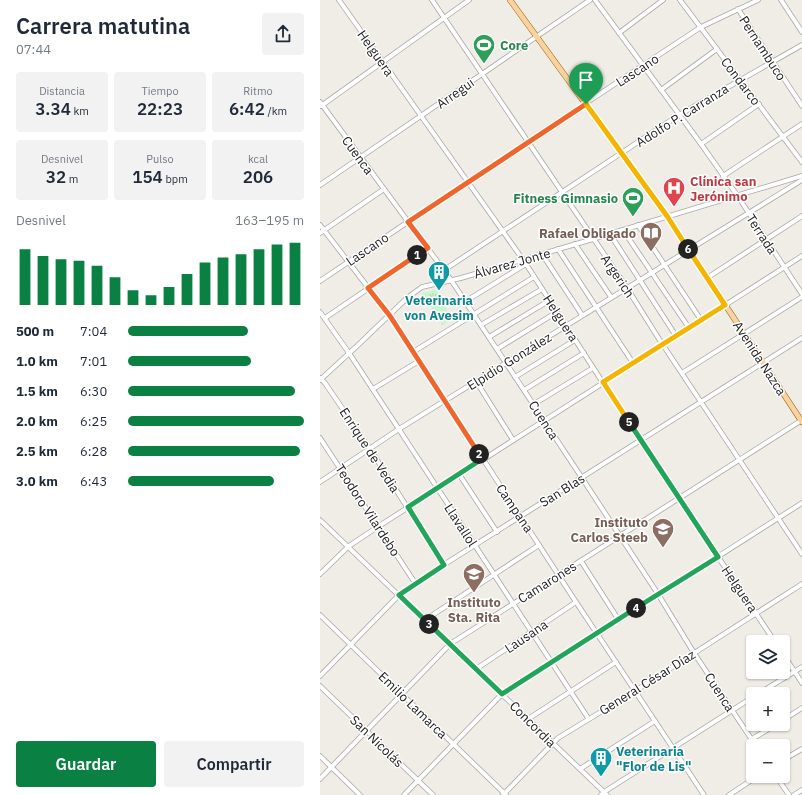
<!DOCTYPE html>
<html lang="es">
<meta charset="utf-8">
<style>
:root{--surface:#fff;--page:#f2f2f3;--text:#1f2937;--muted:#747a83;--accent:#0b8043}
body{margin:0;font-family:"IBM Plex Sans",sans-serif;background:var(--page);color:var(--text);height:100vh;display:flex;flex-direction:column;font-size:15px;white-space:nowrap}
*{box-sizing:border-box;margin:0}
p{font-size:13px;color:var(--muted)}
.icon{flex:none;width:22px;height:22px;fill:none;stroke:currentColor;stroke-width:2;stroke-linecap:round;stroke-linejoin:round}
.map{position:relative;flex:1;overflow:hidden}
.drawer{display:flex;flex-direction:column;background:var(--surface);width:320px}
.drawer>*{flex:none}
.tools{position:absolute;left:426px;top:635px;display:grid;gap:8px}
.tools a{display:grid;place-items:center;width:44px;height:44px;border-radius:4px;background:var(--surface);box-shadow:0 1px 3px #0004;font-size:20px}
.pin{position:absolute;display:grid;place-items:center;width:34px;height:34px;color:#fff;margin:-41px -17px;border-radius:50% 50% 50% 0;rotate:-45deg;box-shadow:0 0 4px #0007}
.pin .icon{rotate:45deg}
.km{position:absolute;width:20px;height:20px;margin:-10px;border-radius:50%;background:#222;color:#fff;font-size:11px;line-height:20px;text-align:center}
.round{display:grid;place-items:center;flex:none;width:42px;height:42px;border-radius:4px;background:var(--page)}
.head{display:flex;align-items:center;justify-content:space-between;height:68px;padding:0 16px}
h1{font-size:22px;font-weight:600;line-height:30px}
.metrics{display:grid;grid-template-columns:repeat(3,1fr);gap:6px;height:68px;padding:4px 16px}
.metrics div{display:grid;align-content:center;border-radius:4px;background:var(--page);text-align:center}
.metrics b{font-size:17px;font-weight:600}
.metrics small{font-size:11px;font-weight:400}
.metrics p{font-size:11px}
.chart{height:112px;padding:8px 16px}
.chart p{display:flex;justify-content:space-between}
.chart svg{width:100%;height:72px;margin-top:4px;stroke:var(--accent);stroke-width:6}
.action{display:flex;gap:8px;margin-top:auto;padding:8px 16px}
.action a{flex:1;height:46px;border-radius:4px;background:var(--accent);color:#fff;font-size:16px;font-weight:600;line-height:46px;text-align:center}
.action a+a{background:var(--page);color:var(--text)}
ul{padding:0 16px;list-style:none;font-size:13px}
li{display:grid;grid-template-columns:64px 48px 1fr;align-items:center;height:30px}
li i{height:10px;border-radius:5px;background:var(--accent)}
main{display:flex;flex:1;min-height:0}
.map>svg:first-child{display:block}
</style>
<main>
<section class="drawer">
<div class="head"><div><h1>Carrera matutina</h1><p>07:44</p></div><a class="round"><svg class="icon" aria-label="share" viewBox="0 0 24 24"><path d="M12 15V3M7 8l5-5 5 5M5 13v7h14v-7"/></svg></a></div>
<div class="metrics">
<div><p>Distancia</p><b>3.34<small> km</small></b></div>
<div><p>Tiempo</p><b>22:23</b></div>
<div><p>Ritmo</p><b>6:42<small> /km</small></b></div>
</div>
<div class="metrics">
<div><p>Desnivel</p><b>32<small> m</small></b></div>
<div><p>Pulso</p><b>154<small> bpm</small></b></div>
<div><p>kcal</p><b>206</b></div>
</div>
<div class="chart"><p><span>Desnivel</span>163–195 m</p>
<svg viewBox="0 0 160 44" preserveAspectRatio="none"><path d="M5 44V10M15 44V14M25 44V16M35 44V17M45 44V20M55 44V27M65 44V35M75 44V38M85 44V33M95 44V25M105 44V18M115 44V15M125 44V13M135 44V10M145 44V7M155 44V6"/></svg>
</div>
<ul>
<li><b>500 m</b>7:04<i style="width:68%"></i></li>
<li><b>1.0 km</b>7:01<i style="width:70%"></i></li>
<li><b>1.5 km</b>6:30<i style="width:95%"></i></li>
<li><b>2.0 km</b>6:25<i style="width:100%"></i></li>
<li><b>2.5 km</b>6:28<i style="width:98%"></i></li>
<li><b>3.0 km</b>6:43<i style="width:83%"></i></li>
</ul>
<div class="action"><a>Guardar</a><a>Compartir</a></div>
</section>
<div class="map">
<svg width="482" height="795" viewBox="0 0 482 795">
<defs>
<pattern id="park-tufts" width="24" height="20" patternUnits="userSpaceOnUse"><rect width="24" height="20" fill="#c5f8c8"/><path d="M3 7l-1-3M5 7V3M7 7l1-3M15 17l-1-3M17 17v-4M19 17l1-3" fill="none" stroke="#a9d4ac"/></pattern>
</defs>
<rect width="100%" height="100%" fill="#f0ede6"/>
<!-- park -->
<path fill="url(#park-tufts)" d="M 115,289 L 132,319 L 122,325 L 102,293 L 110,292 Z"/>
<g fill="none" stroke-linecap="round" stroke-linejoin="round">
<!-- minor casing -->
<g stroke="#a7a7a7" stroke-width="5.5">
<g id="minor">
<path d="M 19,0 L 206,264 L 320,440 L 455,642"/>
<path d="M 112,0 L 307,288 L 339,339 L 482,554"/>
<path d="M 275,0 L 381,144 L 417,195 L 482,294"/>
<path d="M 360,0 L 482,162"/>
<path d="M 461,0 L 482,32"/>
<path d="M 418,9 L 482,106"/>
<path d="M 299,33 L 343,0"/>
<path d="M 341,90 L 397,49"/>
<path d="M 0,102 L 131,280 L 262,478 L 338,594 L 374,653 L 436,746"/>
<path d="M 1,106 L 149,0"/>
<path d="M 381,144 L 439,104"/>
<path d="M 403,176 L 482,124"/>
<path d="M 0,185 L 270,0"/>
<path d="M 0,225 L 70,316 L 256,602 L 384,795"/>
<path d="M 318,225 L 381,320"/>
<path d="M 303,230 L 369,328"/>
<path d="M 0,233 L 64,189"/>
<path d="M 290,234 L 356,336"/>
<path d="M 255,244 L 291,297"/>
<path d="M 238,249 L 313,363"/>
<path d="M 222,254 L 262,315"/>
<path d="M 124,270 L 359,115 L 482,45"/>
<path d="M 387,278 L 482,216"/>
<path d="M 0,281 L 207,142 L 381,27 L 438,0"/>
<path d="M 146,301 L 206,264"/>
<path d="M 0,312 L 29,353 L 268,718"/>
<path d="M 5,318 L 108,248"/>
<path d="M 161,325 L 222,289"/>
<path d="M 169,337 L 230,300"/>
<path d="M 177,349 L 237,312"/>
<path d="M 93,352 L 214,277"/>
<path d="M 362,373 L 482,297"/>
<path d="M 195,377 L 255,340"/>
<path d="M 0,378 L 5,383 L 50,449 L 124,565"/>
<path d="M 0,380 L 37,346 L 87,298 L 102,287 L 141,278 L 273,239 L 482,176"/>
<path d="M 156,381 L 193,440"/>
<path d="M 53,389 L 99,361"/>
<path d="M 204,390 L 264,353"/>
<path d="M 214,404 L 273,368"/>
<path d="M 0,438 L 95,583"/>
<path d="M 139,474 L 177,532"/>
<path d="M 0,482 L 79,429 L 482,180"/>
<path d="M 0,520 L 287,795"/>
<path d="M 261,561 L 298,619"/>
<path d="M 0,574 L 29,546 L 59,526 L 482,256"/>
<path d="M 0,615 L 186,795"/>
<path d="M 105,620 L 219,545"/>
<path d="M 463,654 L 482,683"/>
<path d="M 156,669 L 256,602"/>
<path d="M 0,676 L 79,595 L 95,583 L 482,338"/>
<path d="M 0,686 L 113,795"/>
<path d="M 438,694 L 482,667"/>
<path d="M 208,719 L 296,662"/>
<path d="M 463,720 L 482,708"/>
<path d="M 432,739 L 457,724"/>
<path d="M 0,756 L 40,795"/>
<path d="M 463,760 L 482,749"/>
<path d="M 260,769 L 335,721"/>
<path d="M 456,776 L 469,795"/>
<path d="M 0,779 L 130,644 L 482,420"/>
<path d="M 84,795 L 182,694 L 482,503"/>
<path d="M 183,795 L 238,738 L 315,691 L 482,584"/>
<path d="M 281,795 L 284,792 L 433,697"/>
<path d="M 409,795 L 438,776"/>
<path d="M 474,795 L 482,790"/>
</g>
</g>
<!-- major casing -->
<g stroke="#986403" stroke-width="6">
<path id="major" d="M 190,0 L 347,216 L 482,422"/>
</g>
<!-- minor -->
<use href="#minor" stroke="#fff" stroke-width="4"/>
<!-- major -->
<use href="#major" stroke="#fad2a1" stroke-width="5"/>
</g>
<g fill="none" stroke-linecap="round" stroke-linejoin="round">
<!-- split-1 casing -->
<g stroke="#fff" stroke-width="8">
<path id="split-1" d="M 97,255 L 108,248 L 88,222 L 266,104"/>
</g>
<!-- split-2 casing -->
<g stroke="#fff" stroke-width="8">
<path id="split-2" d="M 97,255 L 48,288 L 70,316 L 159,454"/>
</g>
<!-- split-3 casing -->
<g stroke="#fff" stroke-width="8">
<path id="split-3" d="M 109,624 L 79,595 L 124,565 L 88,507 L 162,459 L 159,454"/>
</g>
<!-- split-4 casing -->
<g stroke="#fff" stroke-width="8">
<path id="split-4" d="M 109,624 L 182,694 L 316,608"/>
</g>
<!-- split-5 casing -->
<g stroke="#fff" stroke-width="8">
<path id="split-5" d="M 309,422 L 398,557 L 316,608"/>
</g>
<!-- split-6 casing -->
<g stroke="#fff" stroke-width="8">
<path id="split-6" d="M 309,422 L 283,382 L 405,305 L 368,249"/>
</g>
<!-- split-7 casing -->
<g stroke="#fff" stroke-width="8">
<path id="split-7" d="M 266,104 L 347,216 L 368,249"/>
</g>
<!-- split-1 -->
<use href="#split-1" stroke="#f0652b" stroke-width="5"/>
<!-- split-2 -->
<use href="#split-2" stroke="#f0652b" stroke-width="5"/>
<!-- split-3 -->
<use href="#split-3" stroke="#22a559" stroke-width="5"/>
<!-- split-4 -->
<use href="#split-4" stroke="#22a559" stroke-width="5"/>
<!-- split-5 -->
<use href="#split-5" stroke="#22a559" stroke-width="5"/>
<!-- split-6 -->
<use href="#split-6" stroke="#f5b400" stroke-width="5"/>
<!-- split-7 -->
<use href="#split-7" stroke="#f5b400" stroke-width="5"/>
</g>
<!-- icons -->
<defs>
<g id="stadium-pin" transform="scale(1.15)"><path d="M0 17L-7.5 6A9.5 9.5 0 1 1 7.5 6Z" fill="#2e9e5b" stroke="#fff"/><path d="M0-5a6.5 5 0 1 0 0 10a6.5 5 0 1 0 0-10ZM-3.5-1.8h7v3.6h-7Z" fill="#fff"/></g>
<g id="hospital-pin" transform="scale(1.15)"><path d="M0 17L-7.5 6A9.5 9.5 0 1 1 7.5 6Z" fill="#e0444e" stroke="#fff"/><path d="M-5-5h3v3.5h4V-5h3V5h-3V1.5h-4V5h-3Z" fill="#fff"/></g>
<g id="library-pin" transform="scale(1.15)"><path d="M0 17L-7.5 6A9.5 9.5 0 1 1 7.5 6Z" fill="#8d6e63" stroke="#fff"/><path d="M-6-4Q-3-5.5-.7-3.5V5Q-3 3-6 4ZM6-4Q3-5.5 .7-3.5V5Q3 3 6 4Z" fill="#fff"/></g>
<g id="building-pin" transform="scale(1.15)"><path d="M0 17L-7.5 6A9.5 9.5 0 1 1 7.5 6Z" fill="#0f9aa8" stroke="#fff"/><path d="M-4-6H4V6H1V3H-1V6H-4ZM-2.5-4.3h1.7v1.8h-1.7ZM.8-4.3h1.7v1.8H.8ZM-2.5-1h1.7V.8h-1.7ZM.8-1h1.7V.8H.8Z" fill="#fff"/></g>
<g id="school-pin" transform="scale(1.15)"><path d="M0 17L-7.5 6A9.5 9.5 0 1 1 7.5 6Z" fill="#8d6e63" stroke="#fff"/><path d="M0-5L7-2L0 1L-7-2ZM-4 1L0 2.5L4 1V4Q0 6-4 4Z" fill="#fff"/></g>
</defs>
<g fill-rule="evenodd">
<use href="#stadium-pin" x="164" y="45"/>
<use href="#hospital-pin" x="354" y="188"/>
<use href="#stadium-pin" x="313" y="198"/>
<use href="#library-pin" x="331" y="233"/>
<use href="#building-pin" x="119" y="272"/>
<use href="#school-pin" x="343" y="529"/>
<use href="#school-pin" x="154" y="574"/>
<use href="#building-pin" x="281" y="758"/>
</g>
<g text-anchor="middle" stroke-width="3" stroke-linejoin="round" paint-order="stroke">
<!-- leisure labels -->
<g font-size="13" font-weight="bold" fill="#27864d" stroke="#fff" text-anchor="start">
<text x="180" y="50">Core</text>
<text x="298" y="203" text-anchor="end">Fitness Gimnasio</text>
</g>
<!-- street labels -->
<g font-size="13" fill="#202020" stroke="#fff">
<text transform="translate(443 48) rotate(57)" y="5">Pernambuco</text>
<text transform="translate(56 53) rotate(55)" y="5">Helguera</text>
<text transform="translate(317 70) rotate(-33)" y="5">Lascano</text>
<text transform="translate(421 81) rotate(53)" y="5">Condarco</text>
<text transform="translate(135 93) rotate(-35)" y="5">Arregui</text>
<text transform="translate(362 115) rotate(-32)" y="5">Adolfo P. Carranza</text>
<text transform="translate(38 155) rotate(54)" y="5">Cuenca</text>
<text transform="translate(442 234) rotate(57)" y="5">Terrada</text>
<text transform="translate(47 249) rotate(-34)" y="5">Lascano</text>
<text transform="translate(192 263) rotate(-16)" y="5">Álvarez Jonte</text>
<text transform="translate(298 276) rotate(56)" y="5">Argerich</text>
<text transform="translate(241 318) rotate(57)" y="5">Helguera</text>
<text transform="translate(440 358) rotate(57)" y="5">Avenida Nazca</text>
<text transform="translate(189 361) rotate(-32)" y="5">Elpidio González</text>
<text transform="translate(224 420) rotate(57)" y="5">Cuenca</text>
<text transform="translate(50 450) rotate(57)" y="5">Enrique de Vedia</text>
<text transform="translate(242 490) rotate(-32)" y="5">San Blas</text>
<text transform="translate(195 508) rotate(56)" y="5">Campana</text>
<text transform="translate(48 510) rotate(57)" y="5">Teodoro Vilardebo</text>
<text transform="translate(141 525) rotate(57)" y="5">Llavallol</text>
<text transform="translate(227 582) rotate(-32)" y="5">Camarones</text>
<text transform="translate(420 589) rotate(56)" y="5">Helguera</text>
<text transform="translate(206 636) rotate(-34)" y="5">Lausana</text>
<text transform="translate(327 682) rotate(-32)" y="5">General César Díaz</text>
<text transform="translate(400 692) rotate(57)" y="5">Cuenca</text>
<text transform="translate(93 705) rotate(44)" y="5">Emilio Lamarca</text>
<text transform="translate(213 724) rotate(45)" y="5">Concordia</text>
<text transform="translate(57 741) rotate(44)" y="5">San Nicolás</text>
</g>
<!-- health labels -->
<g font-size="13" font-weight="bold" fill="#be3a42" stroke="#fff" text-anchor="start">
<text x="370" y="186">Clínica san<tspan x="370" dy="15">Jerónimo</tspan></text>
</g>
<!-- education labels -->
<g font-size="13" font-weight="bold" fill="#785e54" stroke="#fff" text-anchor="end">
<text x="316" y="238">Rafael Obligado</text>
<text x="328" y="527">Instituto<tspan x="328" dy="15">Carlos Steeb</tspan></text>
<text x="154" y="607" text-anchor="middle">Instituto<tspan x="154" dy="15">Sta. Rita</tspan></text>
</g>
<!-- culture labels -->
<g font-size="13" font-weight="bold" fill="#0d838f" stroke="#fff">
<text x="119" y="305">Veterinaria<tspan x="119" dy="15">von Avesim</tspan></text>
<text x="296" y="756" text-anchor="start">Veterinaria<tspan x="296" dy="15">"Flor de Lis"</tspan></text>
</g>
</g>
</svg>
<div class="tools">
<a><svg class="icon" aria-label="layers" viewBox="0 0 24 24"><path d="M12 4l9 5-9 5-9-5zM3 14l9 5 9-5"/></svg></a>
<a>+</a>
<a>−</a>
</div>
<div class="pin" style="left:266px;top:104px;background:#1e9e55"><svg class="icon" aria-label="arrive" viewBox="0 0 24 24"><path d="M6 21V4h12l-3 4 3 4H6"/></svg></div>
<b class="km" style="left:97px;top:255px">1</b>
<b class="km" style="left:159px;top:454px">2</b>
<b class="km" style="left:109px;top:624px">3</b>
<b class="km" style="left:316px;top:608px">4</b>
<b class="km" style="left:309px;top:422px">5</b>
<b class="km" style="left:368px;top:249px">6</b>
</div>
</main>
